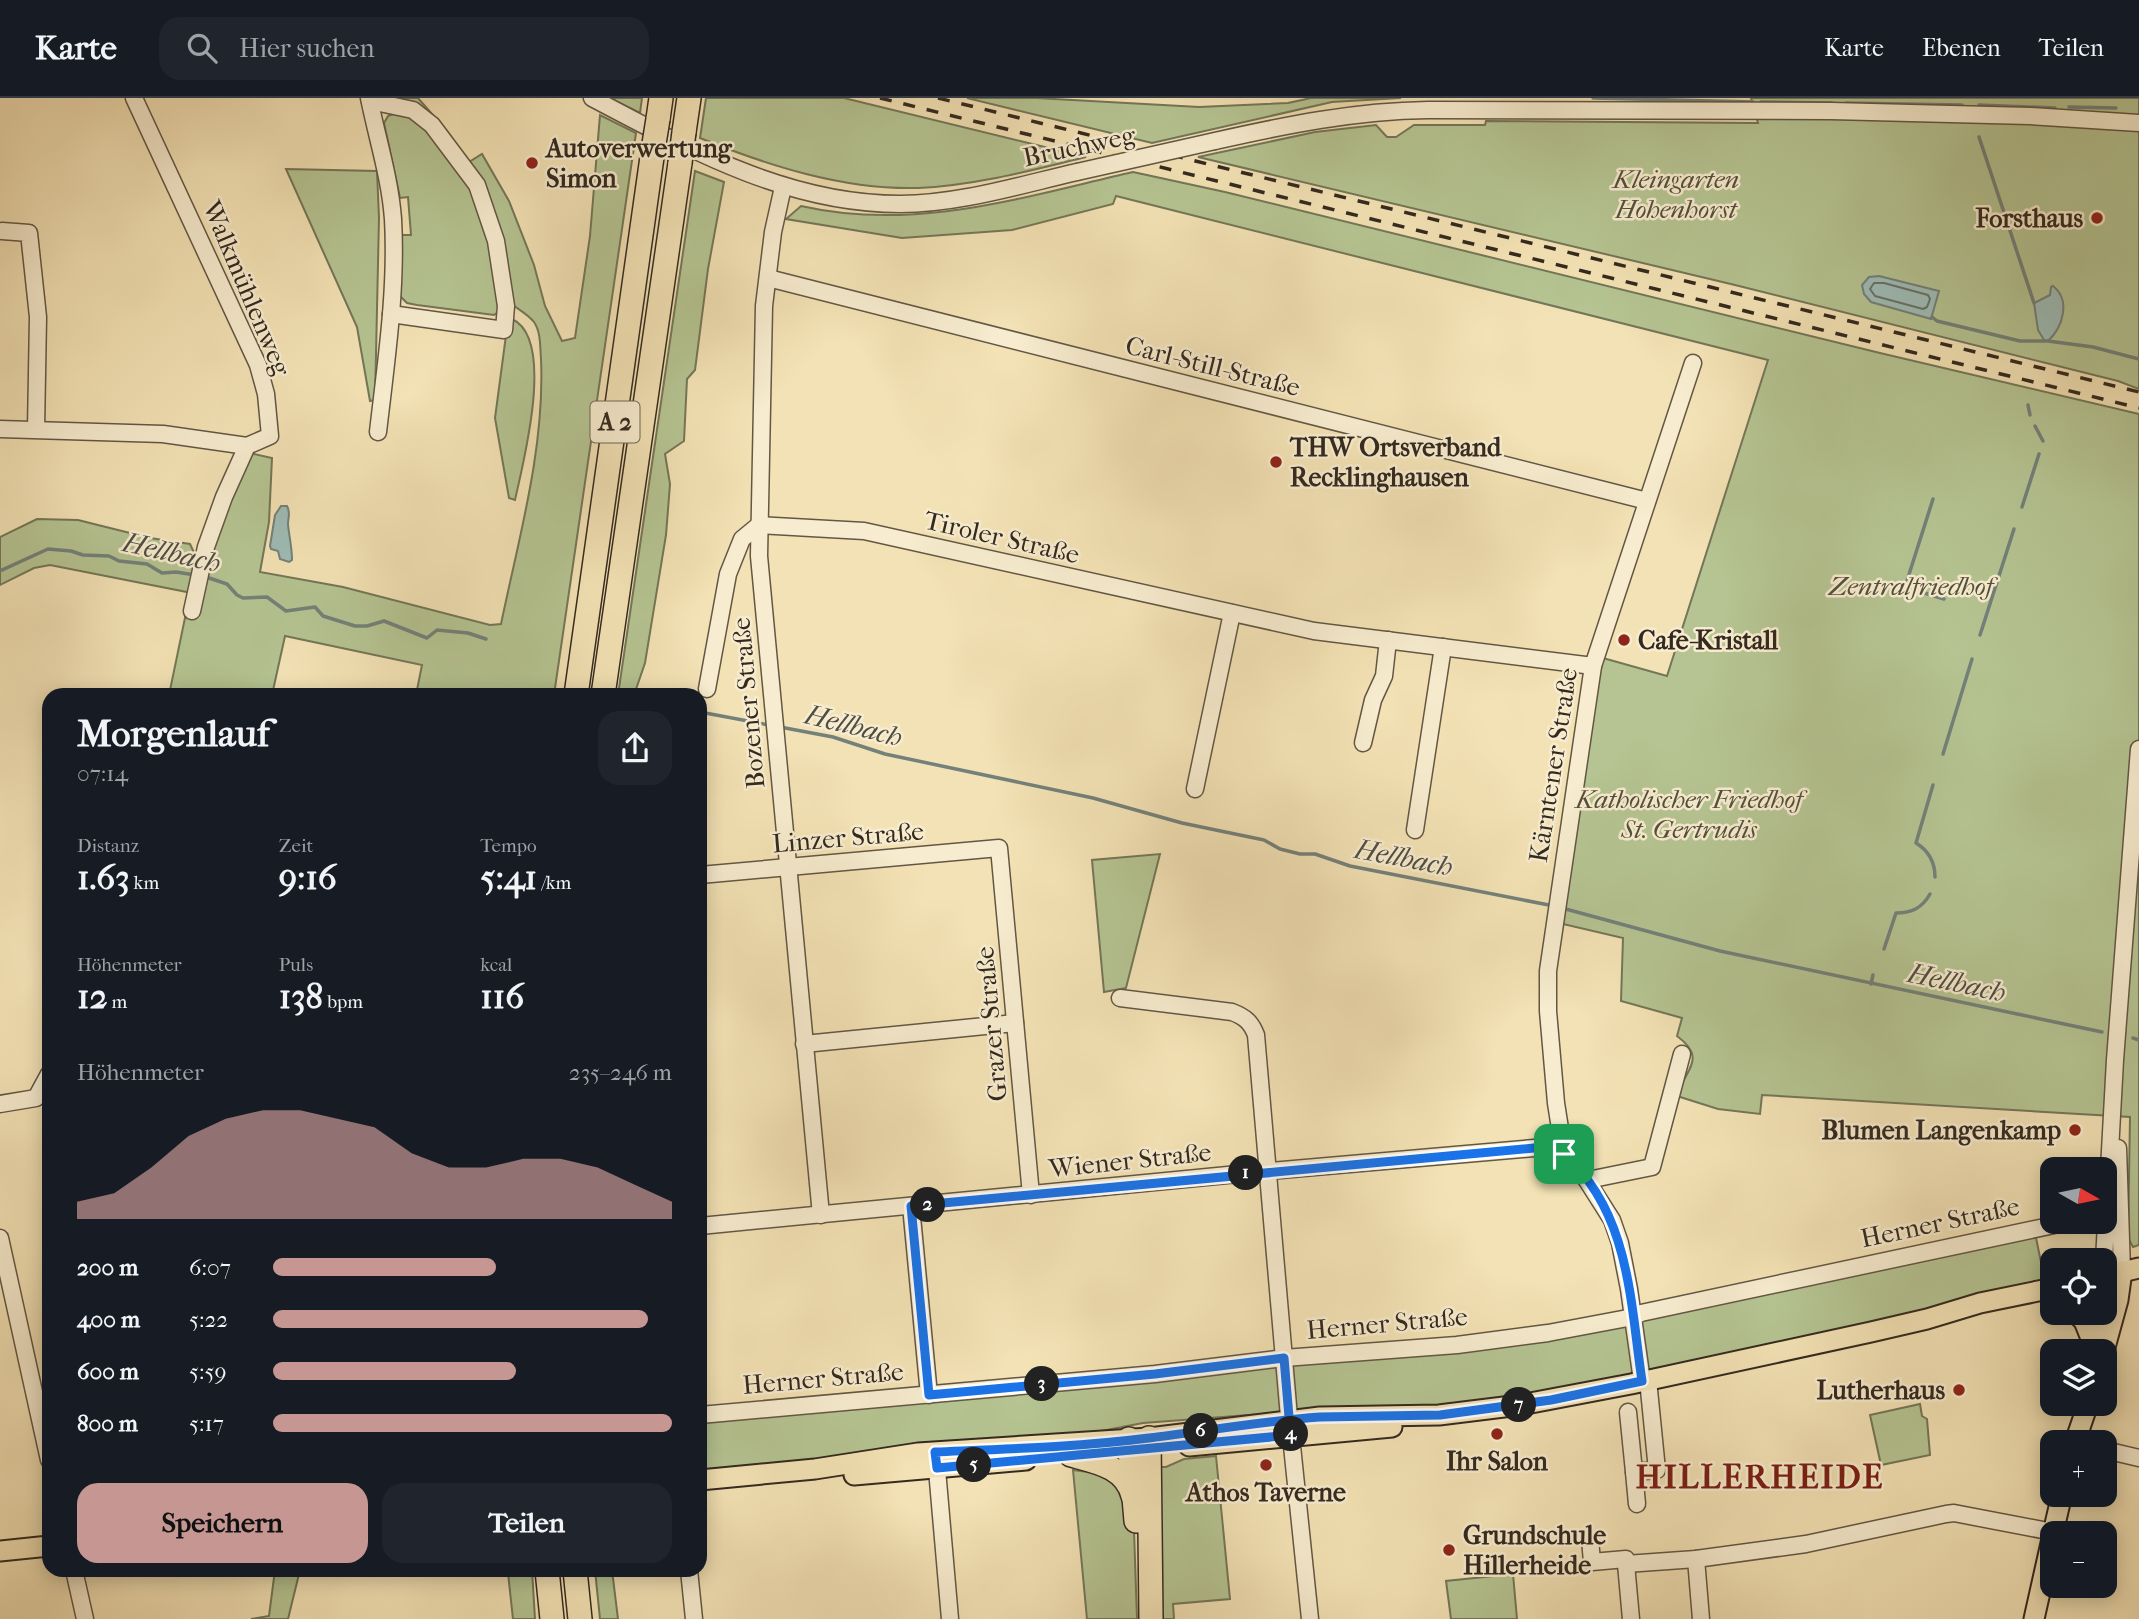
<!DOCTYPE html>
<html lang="de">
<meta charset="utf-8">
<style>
:root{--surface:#171b24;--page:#20242c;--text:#f1f3f6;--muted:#9ea1a6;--line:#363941;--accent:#c59692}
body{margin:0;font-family:"IM FELL French Canon",serif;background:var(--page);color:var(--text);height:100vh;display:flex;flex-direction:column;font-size:26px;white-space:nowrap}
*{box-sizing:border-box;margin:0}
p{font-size:23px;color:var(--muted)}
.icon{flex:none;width:38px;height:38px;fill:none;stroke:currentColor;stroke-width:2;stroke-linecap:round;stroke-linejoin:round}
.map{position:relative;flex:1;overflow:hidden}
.panel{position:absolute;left:42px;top:590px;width:665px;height:889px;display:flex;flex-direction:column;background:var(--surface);border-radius:21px;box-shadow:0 4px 18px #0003}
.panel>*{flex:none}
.needle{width:46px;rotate:99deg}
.fabs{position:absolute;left:2040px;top:1059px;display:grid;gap:14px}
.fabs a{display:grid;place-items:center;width:77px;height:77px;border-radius:14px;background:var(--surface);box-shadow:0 4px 18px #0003;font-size:35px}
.pin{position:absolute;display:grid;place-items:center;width:60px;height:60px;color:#fff;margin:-30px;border-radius:14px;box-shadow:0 4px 10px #0006}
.km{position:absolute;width:35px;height:35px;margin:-18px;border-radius:50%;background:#222;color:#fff;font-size:19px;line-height:35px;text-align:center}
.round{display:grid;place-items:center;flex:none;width:74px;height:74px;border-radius:21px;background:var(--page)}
.summary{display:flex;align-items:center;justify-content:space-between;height:119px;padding:0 35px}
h1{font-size:38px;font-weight:700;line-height:52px}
.figures{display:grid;grid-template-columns:repeat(3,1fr);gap:10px;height:119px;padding:7px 35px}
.figures div{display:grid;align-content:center}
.figures b{font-size:35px;font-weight:700}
.figures small{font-size:19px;font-weight:400}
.figures p{font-size:19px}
.chart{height:196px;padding:14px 35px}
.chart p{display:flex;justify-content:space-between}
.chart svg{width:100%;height:126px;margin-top:7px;fill:var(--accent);opacity:.7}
.primary-button{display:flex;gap:14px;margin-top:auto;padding:14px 35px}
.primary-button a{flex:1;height:80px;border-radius:21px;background:var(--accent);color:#111;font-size:28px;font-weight:700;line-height:80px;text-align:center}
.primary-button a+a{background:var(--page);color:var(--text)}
ul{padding:0 35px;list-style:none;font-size:23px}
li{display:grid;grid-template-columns:112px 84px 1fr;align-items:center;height:52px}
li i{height:18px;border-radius:9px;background:var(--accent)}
header{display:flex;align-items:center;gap:42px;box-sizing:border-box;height:98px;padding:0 35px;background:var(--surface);border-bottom:2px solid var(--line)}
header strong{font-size:33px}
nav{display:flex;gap:38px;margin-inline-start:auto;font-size:24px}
.search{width:490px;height:63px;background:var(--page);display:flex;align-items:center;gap:18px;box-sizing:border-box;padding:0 24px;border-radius:21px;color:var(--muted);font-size:26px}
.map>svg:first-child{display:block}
</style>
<header>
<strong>Karte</strong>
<div class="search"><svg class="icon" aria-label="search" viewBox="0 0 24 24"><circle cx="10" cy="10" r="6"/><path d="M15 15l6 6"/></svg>Hier suchen</div>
<nav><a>Karte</a><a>Ebenen</a><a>Teilen</a></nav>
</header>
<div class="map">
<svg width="2139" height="1521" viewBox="0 0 2139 1521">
<rect width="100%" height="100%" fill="#f3e2b5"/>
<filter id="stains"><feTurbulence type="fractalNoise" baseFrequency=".00286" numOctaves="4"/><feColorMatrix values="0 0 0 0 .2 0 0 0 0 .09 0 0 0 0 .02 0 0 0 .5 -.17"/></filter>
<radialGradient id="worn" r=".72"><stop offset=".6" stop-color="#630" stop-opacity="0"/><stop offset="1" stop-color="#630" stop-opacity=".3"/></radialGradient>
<!-- green -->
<g fill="#b5c492" stroke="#747658" stroke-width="2">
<path d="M 380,0 L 418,0 L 447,33 L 469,64 L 482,56 L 509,103 L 534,167 L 545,208 L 562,243 L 575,240 L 590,138 L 600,17 L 636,35 L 554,597 L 416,597 L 422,567 L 285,538 L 272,597 L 169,597 L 186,515 L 250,355 L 272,360 L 269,424 L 260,474 L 343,489 L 490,527 L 501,526 C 519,439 545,350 541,261 C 540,249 541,234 534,224 C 528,216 516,210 509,204 L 505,156 L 438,27 Z"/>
<path d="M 610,0 L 642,0 L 640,15 Z"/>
<path d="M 706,0 L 844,0 L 1086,59 C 1032,72 974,88 918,90 C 844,92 769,68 700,40 Z"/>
<path d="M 967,0 L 1036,0 L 1199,9 L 1288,5 L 1311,0 L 1401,0 L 1332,4 L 1152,45 Z"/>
<path d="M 1751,0 L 2139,0 L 2139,291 L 2118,283 L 1735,187 L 1198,59 L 1315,34 L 1376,27 L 1387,39 L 1396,39 L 1414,27 L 1485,27 L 1486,23 L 1758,25 Z"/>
<path d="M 395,15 L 420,23 L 476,98 L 488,128 L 499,190 L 498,214 L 494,217 L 417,207 L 407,205 L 400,198 L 401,137 L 411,137 L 408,99 L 400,100 L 384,25 L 388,18 Z"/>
<path d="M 286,71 L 377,73 L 379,120 L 375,302 L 370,303 L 357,229 Z"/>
<path d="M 695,73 L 724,84 L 708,171 L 695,272 L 687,281 L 684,343 L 665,356 L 670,386 L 666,437 L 645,565 L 634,597 L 618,597 Z"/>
<path d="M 1133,74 L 1225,94 L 1880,255 L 2139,316 L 2139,1147 L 2133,1149 L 2128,1140 L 2130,1019 L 1762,997 L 1760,1016 L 1718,1011 L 1677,998 C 1685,971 1708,961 1677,938 L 1682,920 L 1621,903 L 1623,840 L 1563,826 L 1598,579 L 1603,560 L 1667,578 L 1768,262 L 1116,98 L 1113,106 L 1012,132 L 902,140 L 786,121 L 801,108 C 915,134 1023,99 1133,74 Z"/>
<path d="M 512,221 C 556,241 523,365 515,402 L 509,400 L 495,320 L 508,222 Z"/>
<path d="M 37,421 L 78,422 L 150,440 L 190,446 L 199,465 L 192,495 L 50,467 L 34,470 L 0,487 L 0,439 Z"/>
<path d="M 1160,756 L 1126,890 L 1104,894 L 1092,762 Z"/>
<path d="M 2035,1135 L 2041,1164 L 2090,1153 L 2089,1157 L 2079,1162 L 2053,1162 L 2053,1168 L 2042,1170 L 2044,1181 L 2018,1192 L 1628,1281 L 1425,1312 L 1354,1309 L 1143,1325 L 1096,1334 L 940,1345 L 700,1376 L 700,1322 L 1252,1270 L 1409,1258 Z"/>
<path d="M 1920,1306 L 1922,1318 L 1927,1321 L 1930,1357 L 1881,1367 L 1870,1317 Z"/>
<path d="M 1216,1358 L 1230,1501 L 1173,1506 L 1174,1521 L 1156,1521 L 1156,1369 L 1166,1369 L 1184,1361 Z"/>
<path d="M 1073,1372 L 1118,1378 L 1134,1433 L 1137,1521 L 1087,1521 Z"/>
<path d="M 275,1472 L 300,1472 L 288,1521 L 251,1521 L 269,1518 Z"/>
<path d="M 499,1472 L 532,1472 L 535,1521 L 513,1521 L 508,1475 Z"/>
<path d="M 595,1472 L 612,1472 L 618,1521 L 600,1521 Z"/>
<path d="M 1513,1476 L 1517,1521 L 1451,1521 L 1446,1483 Z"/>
</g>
<!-- water -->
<g fill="#9ebcb6" stroke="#73817a" stroke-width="2">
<path d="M 1879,178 L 1939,193 L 1931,221 L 1871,204 L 1864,196 L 1862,187 L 1869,179 Z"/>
<path d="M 2053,188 C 2071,202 2063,229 2048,243 L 2044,242 L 2038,232 L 2034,205 L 2050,197 L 2051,189 Z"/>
<path d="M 281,408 L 287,408 C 291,416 288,418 288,426 C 289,438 292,449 292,462 L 289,464 L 280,461 L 278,453 L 271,451 L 270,448 L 275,417 Z"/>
</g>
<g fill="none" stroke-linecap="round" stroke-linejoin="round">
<!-- shore -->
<path stroke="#68726a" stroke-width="2" d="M 1874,185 L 1884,185 L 1928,197 L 1930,201 L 1927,209 L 1923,211 L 1875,198 L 1870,191 Z"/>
<!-- stream -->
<g stroke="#73817a" stroke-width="3.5">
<path d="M 1593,0 L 1753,4"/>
<path d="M 1761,4 L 1832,5"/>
<path d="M 1846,5 L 1962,7"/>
<path d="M 1979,7 L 2055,10"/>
<path d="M 2069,9 L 2116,10"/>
<path d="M 1979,39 L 2034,205"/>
<path d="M 1932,219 L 1937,223 L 2020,243 L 2048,243 L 2093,249 L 2139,261"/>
<path d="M 2028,307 L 2030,317"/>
<path d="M 2035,328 L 2043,343"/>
<path d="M 1933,401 L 1905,489 L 1944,501"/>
<path d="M 2022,409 L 2039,356"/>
<path d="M 0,473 L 48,451 L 71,453 L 83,457 L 109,458 L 119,463 L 147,466 L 162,475 L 176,474 L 195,477"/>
<path d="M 206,479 L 227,486 L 237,497 L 243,500 L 267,499 L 286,513 L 315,509 L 323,518 L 355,528 L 367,528 L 384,523 L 427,540 L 437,532 L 468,535 L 486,541"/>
<path d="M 1980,537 L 2014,431"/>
<path d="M 700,614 L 769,627"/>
<path d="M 780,629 L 833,639 L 885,656 L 1093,700 L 1182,725 L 1264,742 L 1280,751 L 1300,756 L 1315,756 L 1350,768 L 1554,808"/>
<path d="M 1943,656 L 1972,561"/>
<path d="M 1933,687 L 1916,745 C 1929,753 1935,764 1935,779"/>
<path d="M 1562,810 L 1720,853 L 2102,934"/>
<path d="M 1884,851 L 1896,815 C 1912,815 1922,810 1930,796"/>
<path d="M 1871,886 L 1873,877"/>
<path d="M 2133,940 L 2139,942"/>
</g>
<!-- minor casing -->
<g stroke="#635744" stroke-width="19">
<g id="minor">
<path d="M 134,0 L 258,267 L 266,296 L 270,338 L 247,348 L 224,399 L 206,449 L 192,513"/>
<path d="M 369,0 C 377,40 390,80 393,121 C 397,192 386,264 378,334"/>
<path d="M 592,0 C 689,51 787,106 900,106 C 959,106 1020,87 1077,74"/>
<path d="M 370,3 L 413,12 L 432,27 L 477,87 L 496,143 L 506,208 L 504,232 L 391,216"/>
<path d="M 1215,43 C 1286,27 1355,13 1428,12 L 1831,13 L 2030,18 L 2139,25"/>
<path d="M 783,89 L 773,134 L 764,208 L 759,458 L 821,1117"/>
<path d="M 2,133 L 29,135 L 38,219 L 36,331"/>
<path d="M 768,180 L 1647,403"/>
<path d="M 0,331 L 163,336 L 247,348"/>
<path d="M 707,591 L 728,476 L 742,441 L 759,427 L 864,433 L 1314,533 L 1593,568"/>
<path d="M 1363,645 L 1373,602 L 1384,578 L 1388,542"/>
<path d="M 1195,691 L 1232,515"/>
<path d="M 1415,732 L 1443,549"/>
<path d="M 700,777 L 999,750 L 1031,1097"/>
<path d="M 1120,900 L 1232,914 C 1245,919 1251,924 1256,937 L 1289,1319 L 1310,1521"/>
<path d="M 804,946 L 1015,925"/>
<path d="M 0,1006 L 36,1000 L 49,976"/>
<path d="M 2118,1050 L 2122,1173"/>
<path d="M 1588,1082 L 1652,1069 L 1682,956"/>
<path d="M 911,1108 L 929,1297"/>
<path d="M 700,1128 L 1269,1073 L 1534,1050 L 1548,1050 L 1564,1056"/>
<path d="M 0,1140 L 49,1362"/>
<path d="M 2104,1162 L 2115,962 L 2139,651"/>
<path d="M 1642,1283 L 1629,1191 L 1620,1145 L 1612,1122 L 1579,1070 L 1564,1056 L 1556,1005 L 1548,913 L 1548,873 L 1593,568 L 1693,265"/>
<path d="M 1628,1314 L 1634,1374"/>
<path d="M 700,1317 L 1155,1276 L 1284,1260 L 1457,1247 L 1548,1235 L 1633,1219 L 1641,1215 L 2068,1124"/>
<path d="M 2105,1352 L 2139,1360"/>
<path d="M 936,1360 L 950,1521"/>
<path d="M 1637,1406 L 1634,1374 L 1657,1372 L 1648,1282"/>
<path d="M 1590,1441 L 1592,1464 L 1626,1461 L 1626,1466 L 1696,1461 L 1806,1446 L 1946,1416 L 1954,1415 L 2053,1434"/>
<path d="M 1696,1461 L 1701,1521"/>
<path d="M 1626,1466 L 1631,1521"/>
<path d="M 74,1472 L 85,1521"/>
<path d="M 689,1472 L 694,1521"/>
</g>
</g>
<!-- major casing -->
<g stroke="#33291f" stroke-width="23">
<g id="major">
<path d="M 2105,1178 L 2139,1170"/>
<path d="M 2075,1214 L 2084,1223 L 2092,1243"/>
<path d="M 2090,1253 L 2096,1214"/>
<path d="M 2104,1253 L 2118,1202 L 2122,1173"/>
<path d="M 2075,1344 L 2088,1306"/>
<path d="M 1189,1348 L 1392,1329"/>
<path d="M 854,1377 L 1026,1362"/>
<path d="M 700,1382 L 815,1371 L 918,1355 L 1149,1340 L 1320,1319 L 1439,1317 L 1520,1307 L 1631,1286 L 1871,1234 L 1927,1221 L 1980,1205 L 2053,1190"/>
<path d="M 2053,1435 L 2062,1396"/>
<path d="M 0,1453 L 49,1448"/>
<path d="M 2034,1521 L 2053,1436"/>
</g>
</g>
<!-- highway casing -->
<g stroke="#33291f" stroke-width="26">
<g id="highway">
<path d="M 658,21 L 661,0"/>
<path d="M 684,34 L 689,0"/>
<path d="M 576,597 L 653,52"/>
<path d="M 603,597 L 680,65"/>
<path d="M 1149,1340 L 1151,1521"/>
<path d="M 1129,1341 L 1136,1423"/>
<path d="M 1071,1357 C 1097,1364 1126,1369 1133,1398"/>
<path d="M 547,1472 L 552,1521"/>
<path d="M 575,1472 L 580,1521"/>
</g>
</g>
<!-- minor -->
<use href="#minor" stroke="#f7eccf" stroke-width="16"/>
<!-- major -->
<use href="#major" stroke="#f3e2b5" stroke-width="19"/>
<!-- highway -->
<use href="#highway" stroke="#f3e2b5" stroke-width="23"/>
<!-- rail -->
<g stroke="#33291f" stroke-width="3.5" stroke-dasharray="12 12" stroke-linecap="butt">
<path d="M 880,0 L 2139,310"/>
<path d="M 938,0 L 2139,294"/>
</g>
<!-- minor-bridge casing -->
<g stroke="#635744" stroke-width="19" stroke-linecap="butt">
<path id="minor-bridge" d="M 1077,74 L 1215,43"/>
</g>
<!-- highway-bridge casing -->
<g stroke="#33291f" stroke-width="26" stroke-linecap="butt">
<g id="highway-bridge">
<path d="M 653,52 L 658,21"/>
<path d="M 680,65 L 684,34"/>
</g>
</g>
<!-- minor-bridge -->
<use href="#minor-bridge" stroke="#f7eccf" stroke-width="16"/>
<!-- highway-bridge -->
<use href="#highway-bridge" stroke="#f3e2b5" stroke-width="23"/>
</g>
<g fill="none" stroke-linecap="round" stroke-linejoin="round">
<!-- route casing -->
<g stroke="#fff" stroke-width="14">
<path id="route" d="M 1564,1056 L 1548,1050 L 1534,1050 L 911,1108 L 929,1297 L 1155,1276 L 1284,1260 L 1289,1319 L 1292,1337 L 937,1370 L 935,1354 C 1006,1351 1078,1349 1149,1340 C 1206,1333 1263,1323 1320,1319 L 1440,1317 L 1551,1302 L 1642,1283 C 1630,1203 1630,1115 1564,1056"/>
</g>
<!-- route -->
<use href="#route" stroke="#1a73e8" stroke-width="9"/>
</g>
<!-- markers -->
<g fill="#8f2418" stroke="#f7eccf" stroke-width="2.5">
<circle cx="532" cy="65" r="7"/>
<circle cx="2097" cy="120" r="7"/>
<circle cx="1276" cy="364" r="7"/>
<circle cx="1624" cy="542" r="7"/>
<circle cx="2075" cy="1032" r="7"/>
<circle cx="1959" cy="1292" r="7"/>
<circle cx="1497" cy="1336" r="7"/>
<circle cx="1266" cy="1367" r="7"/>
<circle cx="1449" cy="1452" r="7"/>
</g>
<g text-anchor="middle" stroke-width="5" stroke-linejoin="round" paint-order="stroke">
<!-- shield labels -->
<rect fill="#f7eccf" stroke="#6e6454" stroke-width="2" x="590.5" y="303.5" width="49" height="41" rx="5"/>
<g font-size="24" font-weight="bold" fill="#33291f">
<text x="615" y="332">A 2</text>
</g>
<!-- street labels -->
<g font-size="26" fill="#33291f" stroke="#f7eccf">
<text transform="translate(1079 48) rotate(-12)" y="9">Bruchweg</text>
<text transform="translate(247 190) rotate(67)" y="9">Walkmühlenweg</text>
<text transform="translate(1213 268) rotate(14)" y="9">Carl-Still-Straße</text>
<text transform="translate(1002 439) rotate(13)" y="9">Tiroler Straße</text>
<text transform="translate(748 605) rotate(-95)" y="9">Bozener Straße</text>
<text transform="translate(1553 667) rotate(-81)" y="9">Kärntener Straße</text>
<text transform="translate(848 739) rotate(-5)" y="9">Linzer Straße</text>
<text transform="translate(991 926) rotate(-95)" y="9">Grazer Straße</text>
<text transform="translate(1130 1062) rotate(-6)" y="9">Wiener Straße</text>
<text transform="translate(1940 1124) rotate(-12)" y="9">Herner Straße</text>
<text transform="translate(1387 1225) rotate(-5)" y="9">Herner Straße</text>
<text transform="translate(823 1280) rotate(-5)" y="9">Herner Straße</text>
</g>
<!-- poi labels -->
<g font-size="26" font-weight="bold" fill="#33291f" stroke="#f7eccf" text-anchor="start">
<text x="546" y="59">Autoverwertung<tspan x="546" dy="30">Simon</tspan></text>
<text x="2083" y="129" text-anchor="end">Forsthaus</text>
<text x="1290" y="358">THW Ortsverband<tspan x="1290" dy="30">Recklinghausen</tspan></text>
<text x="1638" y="551">Cafe-Kristall</text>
<text x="2061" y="1041" text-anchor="end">Blumen Langenkamp</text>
<text x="1945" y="1301" text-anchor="end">Lutherhaus</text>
<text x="1497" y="1372" text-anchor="middle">Ihr Salon</text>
<text x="1266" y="1403" text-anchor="middle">Athos Taverne</text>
<text x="1463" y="1446">Grundschule<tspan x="1463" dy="30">Hillerheide</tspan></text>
</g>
<!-- park labels -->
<g font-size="26" font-style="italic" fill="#54503c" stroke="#f7eccf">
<text x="1676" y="90">Kleingarten<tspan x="1676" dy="30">Hohenhorst</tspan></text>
<text x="1911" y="497">Zentralfriedhof</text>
<text x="1689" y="710">Katholischer Friedhof<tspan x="1689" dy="30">St. Gertrudis</tspan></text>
</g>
<!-- water labels -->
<g font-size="28" font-style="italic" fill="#4e4e45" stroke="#f7eccf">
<text transform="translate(172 454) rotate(13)" y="10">Hellbach</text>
<text transform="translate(854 627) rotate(14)" y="10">Hellbach</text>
<text transform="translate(1404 759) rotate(11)" y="10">Hellbach</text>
<text transform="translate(1957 884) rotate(12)" y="10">Hellbach</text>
</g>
<!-- district labels -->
<g font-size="33" font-weight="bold" letter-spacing="2" fill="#7a1f14" stroke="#f7eccf">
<text x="1760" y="1390">HILLERHEIDE</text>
</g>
</g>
<rect width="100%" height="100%" filter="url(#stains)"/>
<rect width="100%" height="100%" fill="url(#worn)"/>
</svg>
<div class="fabs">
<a><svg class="needle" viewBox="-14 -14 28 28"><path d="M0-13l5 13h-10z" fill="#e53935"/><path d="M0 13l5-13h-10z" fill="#9ea1a6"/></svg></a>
<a><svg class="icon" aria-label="locate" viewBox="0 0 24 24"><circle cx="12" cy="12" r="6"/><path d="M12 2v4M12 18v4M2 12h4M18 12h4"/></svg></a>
<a><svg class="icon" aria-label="layers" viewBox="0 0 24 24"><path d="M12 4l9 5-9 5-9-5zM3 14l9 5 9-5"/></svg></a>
<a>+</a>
<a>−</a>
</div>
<div class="pin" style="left:1564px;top:1056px;background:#1e9e55"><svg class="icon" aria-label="arrive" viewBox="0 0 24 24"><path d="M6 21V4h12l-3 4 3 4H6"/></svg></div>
<b class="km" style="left:1246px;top:1075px">1</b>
<b class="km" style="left:928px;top:1107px">2</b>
<b class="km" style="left:1042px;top:1286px">3</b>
<b class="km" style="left:1291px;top:1336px">4</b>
<b class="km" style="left:974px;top:1367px">5</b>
<b class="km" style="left:1201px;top:1333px">6</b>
<b class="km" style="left:1519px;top:1307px">7</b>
<section class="panel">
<div class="summary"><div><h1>Morgenlauf</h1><p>07:14</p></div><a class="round"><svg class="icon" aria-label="share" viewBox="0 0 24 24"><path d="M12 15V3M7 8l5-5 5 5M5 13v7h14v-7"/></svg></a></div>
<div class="figures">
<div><p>Distanz</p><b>1.63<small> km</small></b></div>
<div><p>Zeit</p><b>9:16</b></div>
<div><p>Tempo</p><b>5:41<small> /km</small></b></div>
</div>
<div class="figures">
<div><p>Höhenmeter</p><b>12<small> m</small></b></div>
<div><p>Puls</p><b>138<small> bpm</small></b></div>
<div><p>kcal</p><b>116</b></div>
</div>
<div class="chart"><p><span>Höhenmeter</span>235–246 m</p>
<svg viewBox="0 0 160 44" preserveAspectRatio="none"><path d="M0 44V38L10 35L20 26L30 15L40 9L50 6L60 6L70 9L80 12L90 21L100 26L110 26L120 23L130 23L140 26L150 32L160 38V44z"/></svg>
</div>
<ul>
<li><b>200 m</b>6:07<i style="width:56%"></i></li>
<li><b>400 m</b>5:22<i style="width:94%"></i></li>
<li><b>600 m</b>5:59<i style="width:61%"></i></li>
<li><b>800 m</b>5:17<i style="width:100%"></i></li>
</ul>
<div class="primary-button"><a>Speichern</a><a>Teilen</a></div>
</section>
</div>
